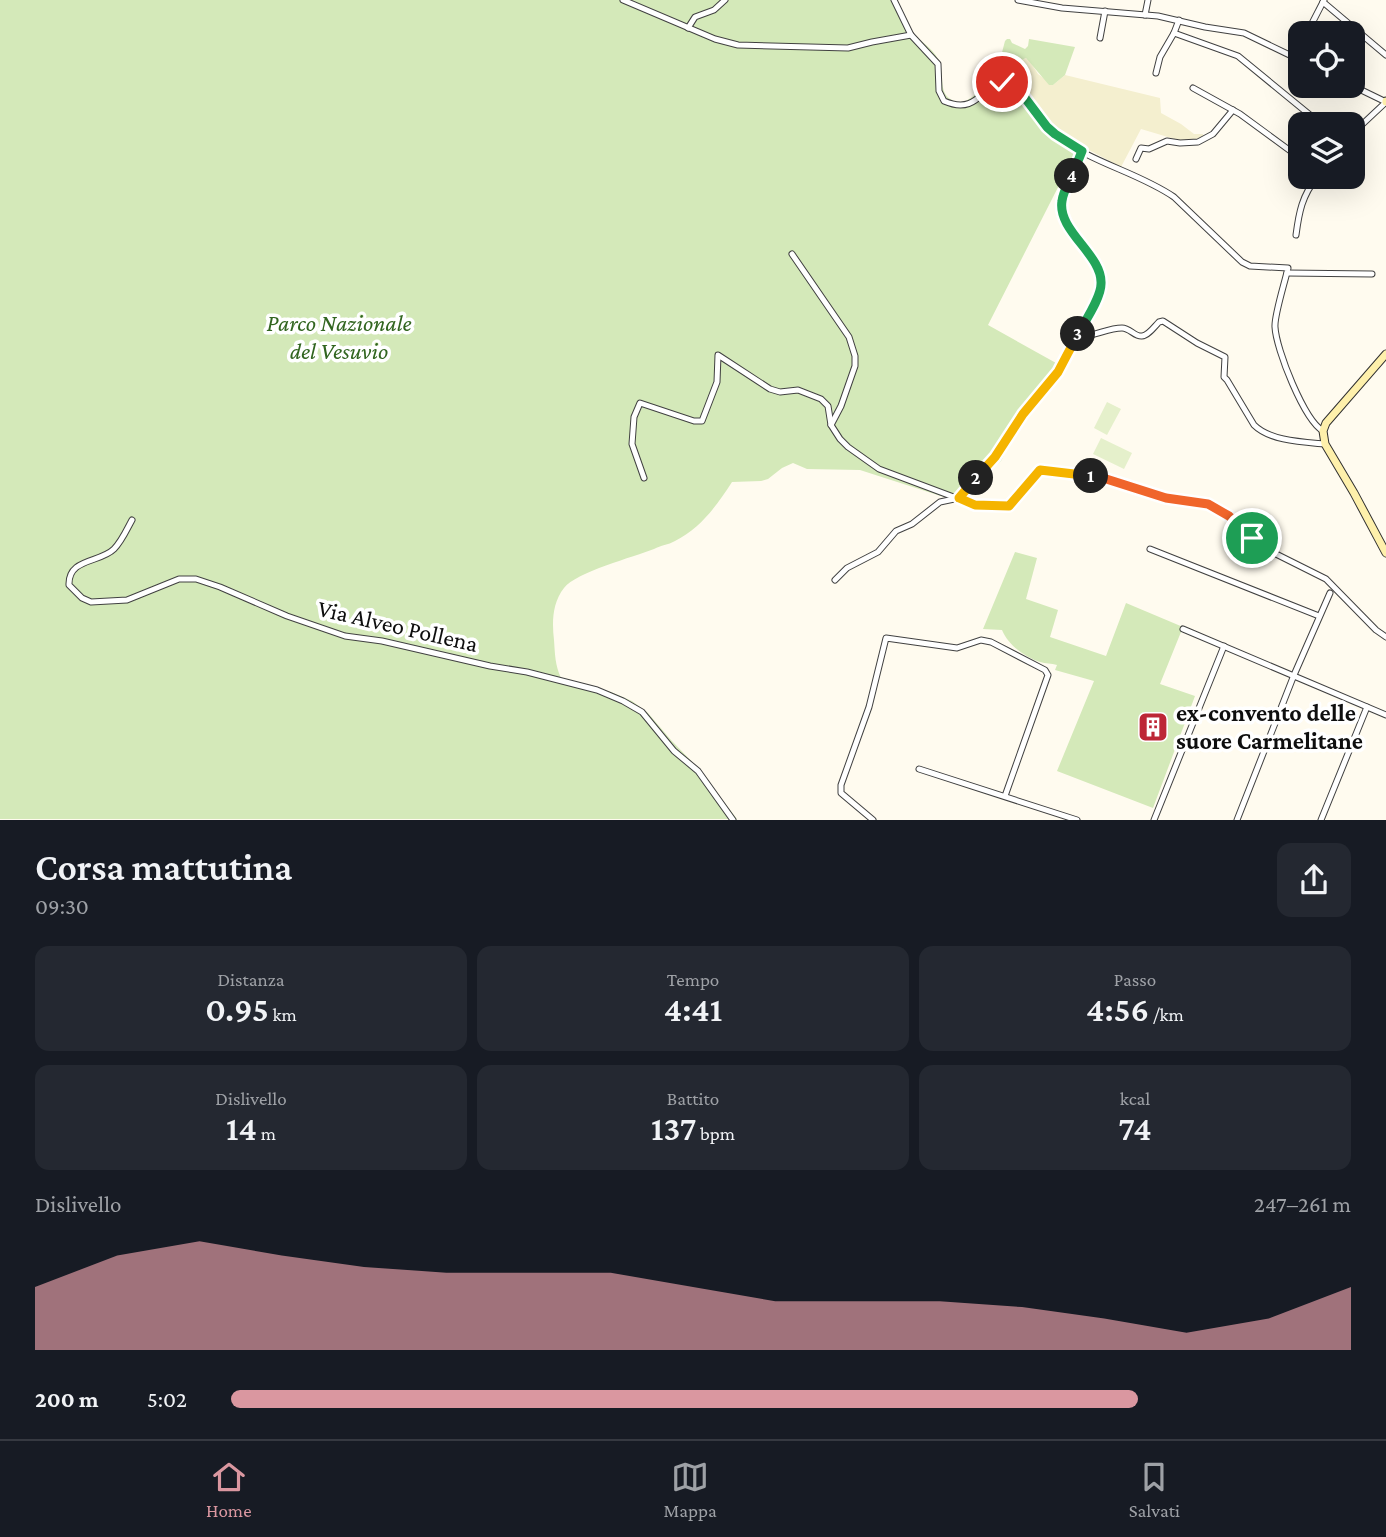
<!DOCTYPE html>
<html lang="it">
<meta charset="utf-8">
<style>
:root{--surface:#171b24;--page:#242831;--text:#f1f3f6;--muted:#9ea1a6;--line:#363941;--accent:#da97a0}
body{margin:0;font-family:"Crimson Pro",serif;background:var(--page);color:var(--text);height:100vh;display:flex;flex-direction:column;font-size:26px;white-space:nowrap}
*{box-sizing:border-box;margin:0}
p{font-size:23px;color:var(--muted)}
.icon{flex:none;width:38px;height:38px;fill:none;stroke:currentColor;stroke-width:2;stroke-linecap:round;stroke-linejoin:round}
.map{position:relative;height:820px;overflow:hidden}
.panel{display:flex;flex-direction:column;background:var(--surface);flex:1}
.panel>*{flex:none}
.controls{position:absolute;left:1288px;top:21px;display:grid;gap:14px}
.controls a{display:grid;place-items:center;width:77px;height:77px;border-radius:14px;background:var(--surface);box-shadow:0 7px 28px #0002;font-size:35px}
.pin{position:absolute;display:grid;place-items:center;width:60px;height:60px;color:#fff;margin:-30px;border:4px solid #fff;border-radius:50%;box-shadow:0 2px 7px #0007}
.km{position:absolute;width:35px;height:35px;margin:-18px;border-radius:50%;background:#222;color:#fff;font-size:19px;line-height:35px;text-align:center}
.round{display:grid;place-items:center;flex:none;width:74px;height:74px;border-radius:14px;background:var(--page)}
.headline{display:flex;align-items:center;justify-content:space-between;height:119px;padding:0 35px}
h1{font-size:38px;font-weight:600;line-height:52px}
.metrics{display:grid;grid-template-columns:repeat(3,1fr);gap:10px;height:119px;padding:7px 35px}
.metrics div{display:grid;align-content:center;border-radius:14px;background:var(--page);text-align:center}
.metrics b{font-size:35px;font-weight:600}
.metrics small{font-size:19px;font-weight:400}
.metrics p{font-size:19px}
.chart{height:196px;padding:14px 35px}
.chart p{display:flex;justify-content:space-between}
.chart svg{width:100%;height:126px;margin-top:7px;fill:var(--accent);opacity:.7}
ul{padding:0 35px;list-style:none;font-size:23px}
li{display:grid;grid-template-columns:112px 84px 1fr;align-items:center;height:52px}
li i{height:18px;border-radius:9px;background:var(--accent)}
.dock{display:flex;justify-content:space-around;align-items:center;height:98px;border-top:2px solid var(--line);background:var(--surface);font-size:19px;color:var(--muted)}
.dock a{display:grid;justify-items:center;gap:4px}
.dock .current{color:var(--accent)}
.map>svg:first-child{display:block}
</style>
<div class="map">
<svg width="1386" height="820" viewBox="0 0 1386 820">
<rect width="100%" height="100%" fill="#fffbef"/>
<!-- farmland -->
<path fill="#f4efcf" d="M 1026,58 L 1029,60 L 1038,74 L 1053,85 L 1065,75 L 1160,98 L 1161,113 L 1181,124 L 1194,134 L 1203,134 L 1203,137 L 1192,140 L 1178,140 L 1141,129 L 1121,167 L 1072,141 L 1057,130 L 1022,85 L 1011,76 L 1011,68 L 1013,64 Z"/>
<!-- green -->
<g fill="#d4e9b9">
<path d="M 0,0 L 896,0 C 901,10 905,22 911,31 C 919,41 932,47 938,59 C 947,78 934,99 962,103 C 976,96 985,86 997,77 L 1011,79 L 1019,84 L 1044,119 L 1056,131 L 1080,144 L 988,325 L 1065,368 L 1022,421 L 1001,461 L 972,488 L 950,499 L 860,470 L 807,469 L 793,463 L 782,468 L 768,479 L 761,481 L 732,482 C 717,505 701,528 675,541 C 668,545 661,545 654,549 C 634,557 576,572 564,588 C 552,603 552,623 554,640 C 555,654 555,665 561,678 L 611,692 L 632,701 L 648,713 L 671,740 L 698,768 L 737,819 L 0,819 Z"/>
<path d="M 1007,39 L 1010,39 L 1012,43 L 1025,49 L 1028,46 L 1029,39 L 1075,47 L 1065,75 L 1053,85 L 1049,85 L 1026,58 L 1013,64 L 1011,72 L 1014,79 C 995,71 1001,57 1005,41 Z"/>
<path d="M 1015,552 L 1037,558 L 1026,599 L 1058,610 L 1050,637 L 1106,656 L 1126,603 L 1183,627 L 1160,684 L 1195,696 L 1153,808 L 1057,771 L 1094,681 L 1055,670 L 1057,665 C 1051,663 1046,664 1040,662 C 1025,657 1008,645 1002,630 L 983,629 Z"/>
</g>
<!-- pitch -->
<g fill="#e5f0cb">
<path d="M 1107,402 L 1121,409 L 1107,435 L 1094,428 Z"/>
<path d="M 1101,438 L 1132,453 L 1124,469 L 1093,454 Z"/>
</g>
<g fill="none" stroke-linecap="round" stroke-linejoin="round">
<!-- street casing -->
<g stroke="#414141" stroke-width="7">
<g id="street">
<path d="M 623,0 L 715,39 L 738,45 L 848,48 L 872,42 L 911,35"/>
<path d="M 894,0 L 911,35 L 938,64 L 939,91 L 944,101 C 985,119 983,69 1016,86 C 1029,101 1038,120 1054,133 C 1089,163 1136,171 1174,197 L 1242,262 L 1250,266 L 1288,268 C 1285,282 1274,316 1275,327 C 1276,349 1304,420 1323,431"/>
<path d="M 1018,0 L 1062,8 L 1158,16 L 1205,27 L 1244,33 L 1300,60"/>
<path d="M 1323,2 L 1386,55"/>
<path d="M 1145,15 L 1148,0"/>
<path d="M 1179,20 L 1174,33 L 1238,56 L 1321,124"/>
<path d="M 688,28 L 695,17 L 714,10 L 725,0"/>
<path d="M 1307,33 L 1324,0"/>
<path d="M 1100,38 L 1105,11"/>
<path d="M 1295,58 L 1300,46"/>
<path d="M 1156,73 L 1160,57 L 1174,33"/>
<path d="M 1353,86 L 1386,102 L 1353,133"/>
<path d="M 1193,88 L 1240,114 L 1300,158"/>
<path d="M 1136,159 L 1141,148 L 1149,149 L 1167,141 L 1180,143 L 1198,142 L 1213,134 L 1233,110"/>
<path d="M 1296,235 C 1299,212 1302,196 1317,177"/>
<path d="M 792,254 L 849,337 L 855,356 L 855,366 L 841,406 L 831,425"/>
<path d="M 1287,273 L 1372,274"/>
<path d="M 1077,336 C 1093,338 1106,328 1122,328 C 1130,328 1135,337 1142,336 C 1148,336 1155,326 1159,322 L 1163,321 L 1197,343 L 1225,357 L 1224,377 L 1227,380 L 1254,425 C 1270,441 1303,442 1325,444"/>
<path d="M 644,478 L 632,444 L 634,417 L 640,403 L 694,421 L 702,421 L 717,382 L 718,355 L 770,389 L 780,392 L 798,390 L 821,399 L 828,406 L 831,425 L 840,439 L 848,447 L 879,469 L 975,505 L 1009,506 L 1040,470 L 1100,477 L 1144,492 L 1166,498 L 1208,504 L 1214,507 L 1229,516 L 1264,548 L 1326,579 L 1376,630 L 1386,637"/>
<path d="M 132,520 C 127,529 122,541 114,549 C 100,563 68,558 69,585 L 82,598 L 91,602 L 127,600 L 179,579 L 196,579 L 220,587 L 287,616 L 345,636 L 382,641 L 490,666 L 527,672 L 597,690 L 623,701 L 642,712 L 674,751 L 698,771 L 733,820"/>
<path d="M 1150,549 L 1319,616"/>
<path d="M 835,580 L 847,568 L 878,552 L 896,531 L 912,524 L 940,502 L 959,498 L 995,457 L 1023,414 L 1058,372 L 1099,294 C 1111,259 1064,239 1062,207 C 1061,192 1076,165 1082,151"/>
<path d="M 1183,629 L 1386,715"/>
<path d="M 919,769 L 1077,820"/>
<path d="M 873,820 L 841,793 L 841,785 L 869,707 L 886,638 L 957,648 L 981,640 L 991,642 L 1045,670 L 1048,675 L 1005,796"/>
<path d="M 1154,820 L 1224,646"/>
<path d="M 1237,820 L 1294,675 L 1330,593"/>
<path d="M 1321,820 L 1367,707"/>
</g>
</g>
<!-- secondary casing -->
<g stroke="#303030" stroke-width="9">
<g id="secondary">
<path d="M 1386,101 L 1386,102"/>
<path d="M 1386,354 L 1326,423 L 1323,431 L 1325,444 L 1354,493 L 1386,553"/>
</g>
</g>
<!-- street -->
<use href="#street" stroke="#fff" stroke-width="5"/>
<!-- secondary -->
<use href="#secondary" stroke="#fef0ab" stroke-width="7"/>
</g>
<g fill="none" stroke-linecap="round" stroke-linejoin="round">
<!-- split-1 casing -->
<g stroke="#fff" stroke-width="14">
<path id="split-1" d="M 1091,476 L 1100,477 L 1166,498 L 1208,504 L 1229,516 L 1252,538"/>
</g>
<!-- split-2 casing -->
<g stroke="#fff" stroke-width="14">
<path id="split-2" d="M 976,478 L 959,498 L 975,505 L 1009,506 L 1040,470 L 1091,476"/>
</g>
<!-- split-3 casing -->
<g stroke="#fff" stroke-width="14">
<path id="split-3" d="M 976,478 L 995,457 L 1023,414 L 1058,372 L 1078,334"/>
</g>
<!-- split-4 casing -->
<g stroke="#fff" stroke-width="14">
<path id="split-4" d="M 1072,176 C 1068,184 1063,192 1062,201 C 1057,231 1103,255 1101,284 C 1101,298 1085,321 1078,334"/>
</g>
<!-- split-5 casing -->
<g stroke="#fff" stroke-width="14">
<path id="split-5" d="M 1002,82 L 1009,82 L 1016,86 L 1047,127 L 1055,134 L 1082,151 L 1072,176"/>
</g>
<!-- split-1 -->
<use href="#split-1" stroke="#f0652b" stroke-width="9"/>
<!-- split-2 -->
<use href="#split-2" stroke="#f5b400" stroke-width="9"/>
<!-- split-3 -->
<use href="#split-3" stroke="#f5b400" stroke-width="9"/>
<!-- split-4 -->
<use href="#split-4" stroke="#22a559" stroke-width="9"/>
<!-- split-5 -->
<use href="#split-5" stroke="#22a559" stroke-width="9"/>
</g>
<!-- icons -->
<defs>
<g id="building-square" transform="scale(1.575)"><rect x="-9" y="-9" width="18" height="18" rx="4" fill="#bd2736" stroke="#fff"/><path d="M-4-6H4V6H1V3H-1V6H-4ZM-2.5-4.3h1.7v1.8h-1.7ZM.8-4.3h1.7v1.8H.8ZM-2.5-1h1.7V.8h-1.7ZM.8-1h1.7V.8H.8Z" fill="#fff"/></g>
</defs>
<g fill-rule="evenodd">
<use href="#building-square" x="1153" y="727"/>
</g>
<g text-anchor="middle" stroke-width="7" stroke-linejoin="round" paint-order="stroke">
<!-- park labels -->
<g font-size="24" font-style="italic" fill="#31651f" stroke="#fff">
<text x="339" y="331">Parco Nazionale<tspan x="339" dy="28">del Vesuvio</tspan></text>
</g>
<!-- street labels -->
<g font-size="24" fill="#0e0e0e" stroke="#fff">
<text transform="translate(398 626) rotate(13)" y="8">Via Alveo Pollena</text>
</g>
<!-- poi labels -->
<g font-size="24" font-weight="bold" fill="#0e0e0e" stroke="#fff" text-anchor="start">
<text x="1176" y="721">ex-convento delle<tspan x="1176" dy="28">suore Carmelitane</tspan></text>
</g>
</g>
</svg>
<div class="controls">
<a><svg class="icon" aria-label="locate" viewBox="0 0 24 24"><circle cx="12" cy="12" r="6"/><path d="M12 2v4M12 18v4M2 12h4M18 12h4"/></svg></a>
<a><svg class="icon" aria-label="layers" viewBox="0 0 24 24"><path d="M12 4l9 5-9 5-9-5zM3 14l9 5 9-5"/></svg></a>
</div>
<div class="pin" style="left:1252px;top:538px;background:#1e9e55"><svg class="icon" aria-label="arrive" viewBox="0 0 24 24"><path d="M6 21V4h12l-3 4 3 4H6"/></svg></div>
<div class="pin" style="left:1002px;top:82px;background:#d93025"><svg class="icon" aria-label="check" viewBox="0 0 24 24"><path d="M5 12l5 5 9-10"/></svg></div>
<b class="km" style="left:1091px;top:476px">1</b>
<b class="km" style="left:976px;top:478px">2</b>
<b class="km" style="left:1078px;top:334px">3</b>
<b class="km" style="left:1072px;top:176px">4</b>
</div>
<section class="panel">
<div class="headline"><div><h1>Corsa mattutina</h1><p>09:30</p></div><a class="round"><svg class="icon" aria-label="share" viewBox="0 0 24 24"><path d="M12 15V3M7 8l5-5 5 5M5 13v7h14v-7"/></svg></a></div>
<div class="metrics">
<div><p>Distanza</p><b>0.95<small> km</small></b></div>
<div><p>Tempo</p><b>4:41</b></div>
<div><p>Passo</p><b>4:56<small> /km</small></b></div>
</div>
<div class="metrics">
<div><p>Dislivello</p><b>14<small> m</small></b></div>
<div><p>Battito</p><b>137<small> bpm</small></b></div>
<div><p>kcal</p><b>74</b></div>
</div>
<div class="chart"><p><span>Dislivello</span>247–261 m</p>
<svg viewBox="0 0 160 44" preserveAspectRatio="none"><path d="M0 44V22L10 11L20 6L30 11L40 15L50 17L60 17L70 17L80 22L90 27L100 27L110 27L120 29L130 33L140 38L150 33L160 22V44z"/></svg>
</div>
<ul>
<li><b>200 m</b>5:02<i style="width:81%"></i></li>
</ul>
</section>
<nav class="dock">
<a class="current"><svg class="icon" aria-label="home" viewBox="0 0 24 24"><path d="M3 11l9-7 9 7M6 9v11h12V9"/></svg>Home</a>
<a><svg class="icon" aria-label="map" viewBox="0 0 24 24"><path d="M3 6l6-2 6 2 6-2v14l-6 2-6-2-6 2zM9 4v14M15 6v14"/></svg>Mappa</a>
<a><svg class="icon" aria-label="saved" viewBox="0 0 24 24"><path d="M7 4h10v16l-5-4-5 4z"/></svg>Salvati</a>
</nav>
